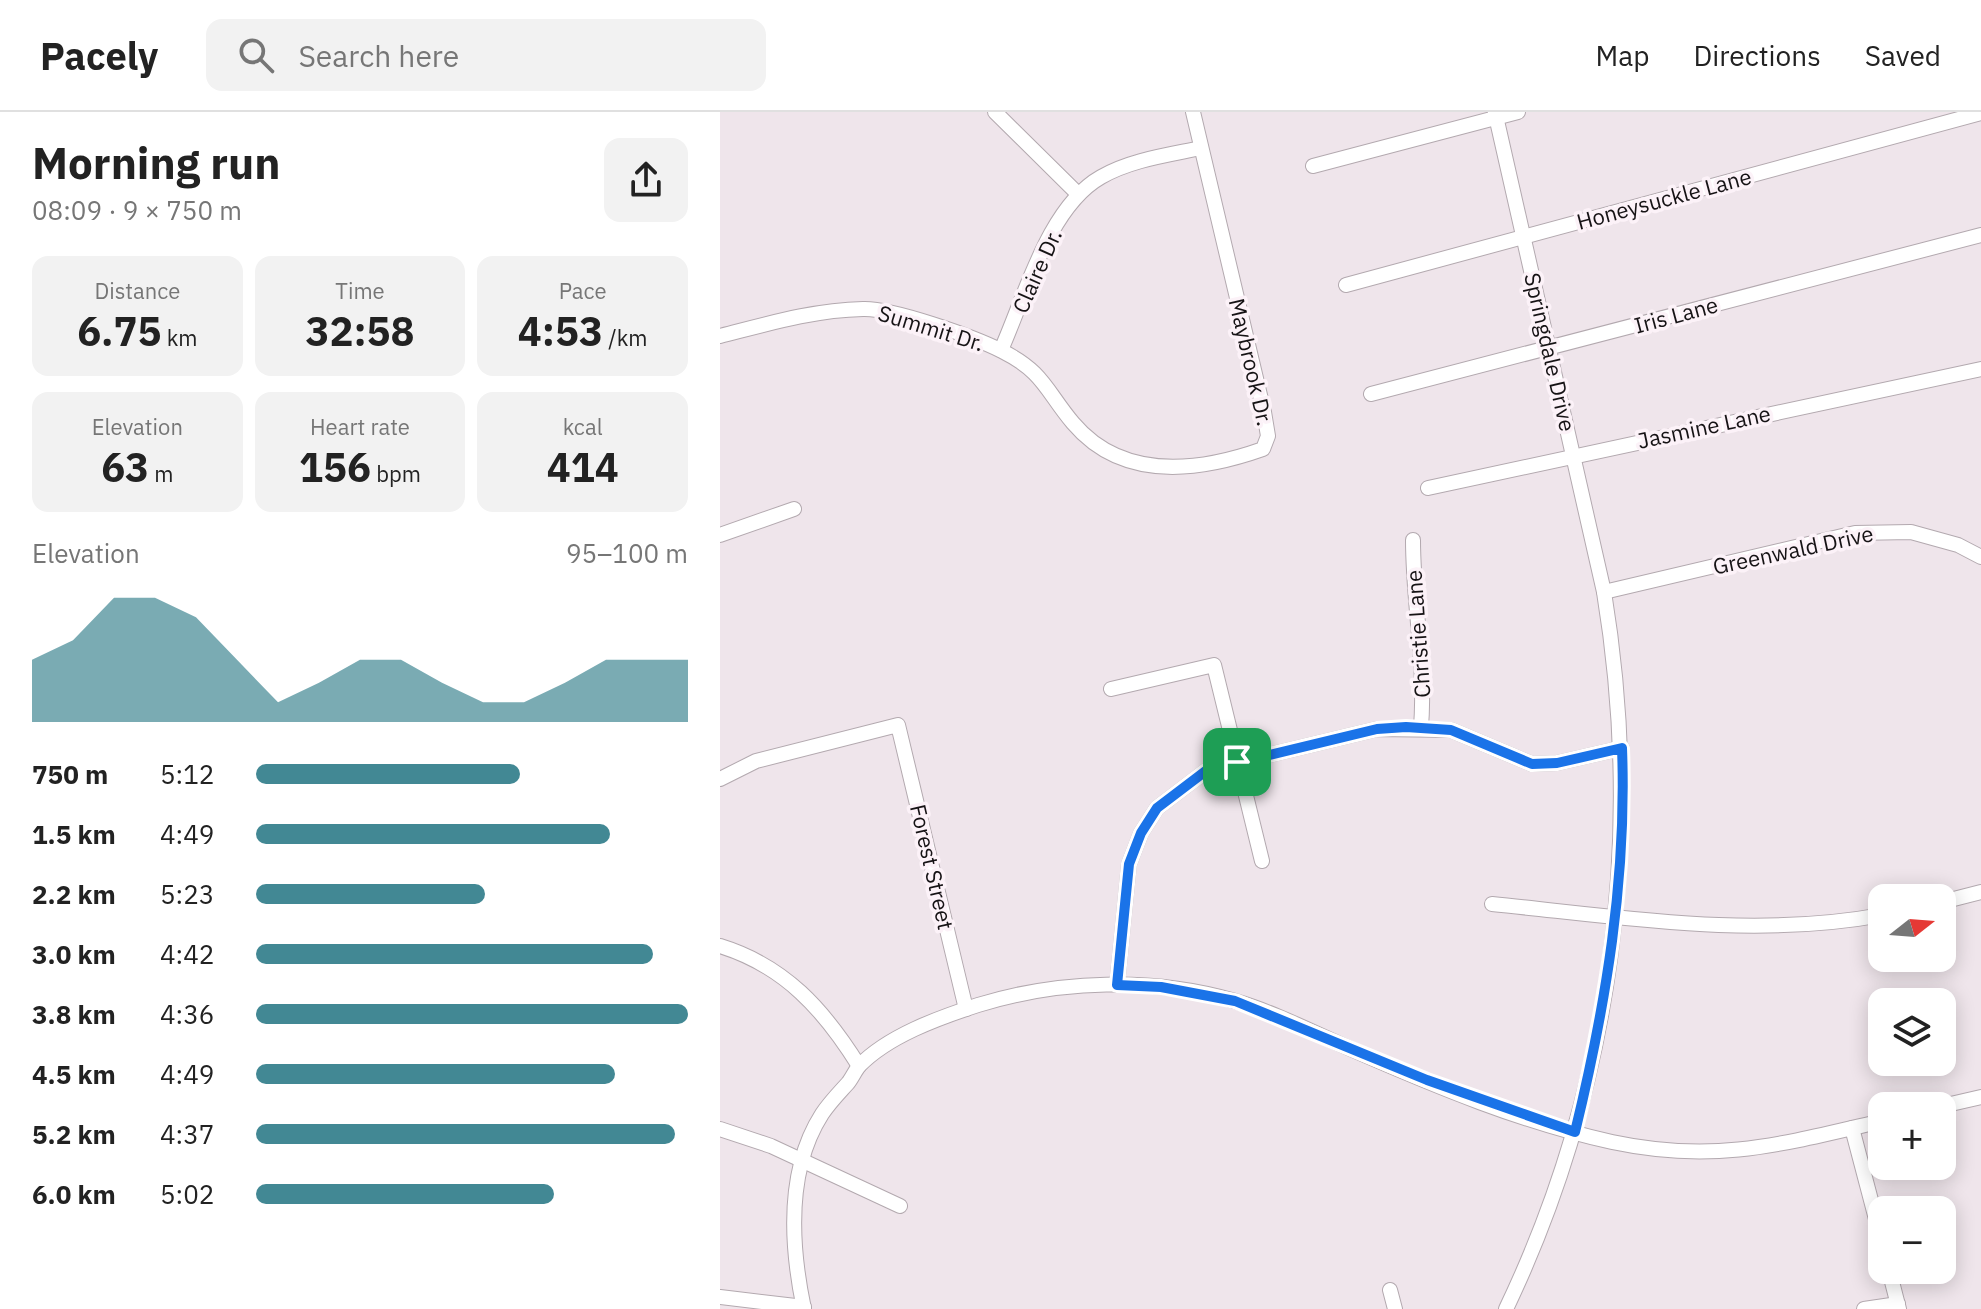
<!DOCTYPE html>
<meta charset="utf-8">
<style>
:root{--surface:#fff;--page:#f2f2f2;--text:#222;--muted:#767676;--line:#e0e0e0;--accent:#428894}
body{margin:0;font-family:"IBM Plex Sans",sans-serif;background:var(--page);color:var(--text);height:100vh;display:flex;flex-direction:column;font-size:30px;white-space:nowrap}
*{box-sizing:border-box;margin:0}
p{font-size:26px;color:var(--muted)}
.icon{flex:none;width:44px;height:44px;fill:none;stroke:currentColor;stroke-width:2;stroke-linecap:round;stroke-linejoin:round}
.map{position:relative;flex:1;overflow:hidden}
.side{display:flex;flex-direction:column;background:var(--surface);width:720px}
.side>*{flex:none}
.needle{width:52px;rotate:73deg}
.tools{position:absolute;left:1148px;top:772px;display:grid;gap:16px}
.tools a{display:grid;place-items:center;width:88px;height:88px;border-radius:16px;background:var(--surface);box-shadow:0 4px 20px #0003;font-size:40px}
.pin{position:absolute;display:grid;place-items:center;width:68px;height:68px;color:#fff;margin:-34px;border-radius:16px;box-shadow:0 4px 12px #0006}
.round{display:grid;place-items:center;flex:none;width:84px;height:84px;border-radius:16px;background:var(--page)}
.head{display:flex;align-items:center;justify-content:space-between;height:136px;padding:0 32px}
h1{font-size:44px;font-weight:800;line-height:60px}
.figures{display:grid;grid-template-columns:repeat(3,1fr);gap:12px;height:136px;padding:8px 32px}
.figures div{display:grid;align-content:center;border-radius:16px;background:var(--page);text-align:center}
.figures b{font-size:40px;font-weight:800}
.figures small{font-size:22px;font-weight:400}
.figures p{font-size:22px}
.chart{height:224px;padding:16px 32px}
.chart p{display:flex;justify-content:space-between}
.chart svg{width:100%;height:144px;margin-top:8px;fill:var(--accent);opacity:.7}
ul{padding:0 32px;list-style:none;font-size:26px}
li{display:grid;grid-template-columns:128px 96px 1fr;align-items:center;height:60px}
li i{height:20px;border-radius:10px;background:var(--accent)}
header{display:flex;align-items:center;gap:48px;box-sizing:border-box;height:112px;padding:0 40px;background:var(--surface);border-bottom:2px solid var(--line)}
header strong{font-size:38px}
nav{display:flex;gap:44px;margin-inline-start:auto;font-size:28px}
.search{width:560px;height:72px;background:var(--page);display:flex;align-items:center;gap:20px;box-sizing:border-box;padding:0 28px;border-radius:16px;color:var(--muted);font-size:30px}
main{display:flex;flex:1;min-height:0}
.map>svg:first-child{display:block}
</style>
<header>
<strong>Pacely</strong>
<div class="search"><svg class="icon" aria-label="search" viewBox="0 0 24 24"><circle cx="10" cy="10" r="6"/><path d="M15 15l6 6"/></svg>Search here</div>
<nav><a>Map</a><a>Directions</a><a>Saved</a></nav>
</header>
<main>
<section class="side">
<div class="head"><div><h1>Morning run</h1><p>08:09 · 9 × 750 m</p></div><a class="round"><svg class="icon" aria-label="share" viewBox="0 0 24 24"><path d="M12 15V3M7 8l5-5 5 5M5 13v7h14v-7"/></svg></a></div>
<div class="figures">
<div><p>Distance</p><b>6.75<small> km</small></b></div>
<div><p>Time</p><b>32:58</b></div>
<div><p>Pace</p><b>4:53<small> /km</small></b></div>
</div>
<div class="figures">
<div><p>Elevation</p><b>63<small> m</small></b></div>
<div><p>Heart rate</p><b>156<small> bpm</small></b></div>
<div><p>kcal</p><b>414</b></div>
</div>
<div class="chart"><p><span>Elevation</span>95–100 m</p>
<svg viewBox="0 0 160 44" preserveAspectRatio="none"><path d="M0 44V25L10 19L20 6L30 6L40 12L50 25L60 38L70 32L80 25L90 25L100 32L110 38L120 38L130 32L140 25L150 25L160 25V44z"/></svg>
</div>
<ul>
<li><b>750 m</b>5:12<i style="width:61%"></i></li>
<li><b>1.5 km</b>4:49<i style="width:82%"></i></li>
<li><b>2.2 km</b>5:23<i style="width:53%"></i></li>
<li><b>3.0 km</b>4:42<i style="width:92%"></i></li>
<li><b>3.8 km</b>4:36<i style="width:100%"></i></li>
<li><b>4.5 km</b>4:49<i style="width:83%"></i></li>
<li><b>5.2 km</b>4:37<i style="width:97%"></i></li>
<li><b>6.0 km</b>5:02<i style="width:69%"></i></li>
</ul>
</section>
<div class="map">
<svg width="1261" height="1197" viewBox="0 0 1261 1197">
<rect width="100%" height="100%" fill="#efe5eb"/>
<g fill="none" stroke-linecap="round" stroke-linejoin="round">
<!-- street casing -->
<g stroke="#b3a9af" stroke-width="16">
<g id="street">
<path d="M 275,0 L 358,82"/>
<path d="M 775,0 L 884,480 C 924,724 893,973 786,1197"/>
<path d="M 593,54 L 798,0"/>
<path d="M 626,173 L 1261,1"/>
<path d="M 0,224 C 47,212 94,198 143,197 C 173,196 254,225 282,239 C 324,260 326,279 353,311 C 402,369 478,360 543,337 L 548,324 L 544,300 L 473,0"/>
<path d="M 281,238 C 305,185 328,95 381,65 C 410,48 448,43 481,36"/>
<path d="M 651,282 L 1261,123"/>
<path d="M 708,376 L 1261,257"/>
<path d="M 0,423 L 74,397"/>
<path d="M 693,428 C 693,491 706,552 701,615"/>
<path d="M 884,480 L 1135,421 L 1191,420 L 1238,433 L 1261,445"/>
<path d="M 391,577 L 494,553 L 542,749"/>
<path d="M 0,667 L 36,649 L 178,613 L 246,897"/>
<path d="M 1222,790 L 1261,780"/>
<path d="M 772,792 C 902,805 1031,827 1162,803"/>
<path d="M 0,834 C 65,854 104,898 139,954"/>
<path d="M 397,873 L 409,752 L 421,721 L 437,696 L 487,658 L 657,617 L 731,618 L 812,652 L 837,651 L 902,636"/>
<path d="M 1222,994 L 1261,985"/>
<path d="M 1132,1016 L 1162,1130"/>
<path d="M 0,1017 L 51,1034 L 180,1094"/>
<path d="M 1169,1158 L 1179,1197"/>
<path d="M 670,1178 L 675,1197"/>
<path d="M 0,1185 L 84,1195"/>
<path d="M 84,1197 C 71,1135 66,1058 102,1002 C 110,990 119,981 128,971 C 132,966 135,959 139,954 C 168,924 218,906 258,893 C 339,868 433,865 515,889 C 556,901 594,921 633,938 C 715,974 804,1011 892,1030 C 995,1052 1063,1032 1162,1009"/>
<path d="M 1144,1197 L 1178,1192"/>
</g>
</g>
<!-- street -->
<use href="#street" stroke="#fff" stroke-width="14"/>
</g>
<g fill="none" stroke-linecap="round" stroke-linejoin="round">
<!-- route casing -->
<g stroke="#fff" stroke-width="16">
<path id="route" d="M 686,615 L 731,618 L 812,652 L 837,651 L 902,636 C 907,766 886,893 855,1020 L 707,968 L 515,889 L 441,875 L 397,873 L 409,752 L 421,721 L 437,696 L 487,658 L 657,617 Z"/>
</g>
<!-- route -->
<use href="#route" stroke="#1a73e8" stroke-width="10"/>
</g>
<g text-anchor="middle" stroke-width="7" stroke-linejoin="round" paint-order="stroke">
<!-- street labels -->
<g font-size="22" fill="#161315" stroke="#fcf2f8">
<text transform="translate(944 87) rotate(-15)" y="8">Honeysuckle Lane</text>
<text transform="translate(317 159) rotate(-66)" y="8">Claire Dr.</text>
<text transform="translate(956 203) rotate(-15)" y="8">Iris Lane</text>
<text transform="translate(211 216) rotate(17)" y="8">Summit Dr.</text>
<text transform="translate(830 240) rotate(77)" y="8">Springdale Drive</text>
<text transform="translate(531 250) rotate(77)" y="8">Maybrook Dr.</text>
<text transform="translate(984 315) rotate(-12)" y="8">Jasmine Lane</text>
<text transform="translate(1073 438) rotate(-12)" y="8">Greenwald Drive</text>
<text transform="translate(698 522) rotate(-94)" y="8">Christie Lane</text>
<text transform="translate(212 755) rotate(77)" y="8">Forest Street</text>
</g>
</g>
</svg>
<div class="tools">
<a><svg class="needle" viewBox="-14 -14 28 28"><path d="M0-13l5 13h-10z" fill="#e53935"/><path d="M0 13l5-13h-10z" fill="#767676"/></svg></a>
<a><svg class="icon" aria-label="layers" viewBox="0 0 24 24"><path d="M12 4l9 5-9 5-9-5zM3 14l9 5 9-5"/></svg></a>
<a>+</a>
<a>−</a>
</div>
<div class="pin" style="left:517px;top:650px;background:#1e9e55"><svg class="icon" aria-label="arrive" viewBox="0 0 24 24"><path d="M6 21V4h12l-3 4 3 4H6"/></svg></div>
</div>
</main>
